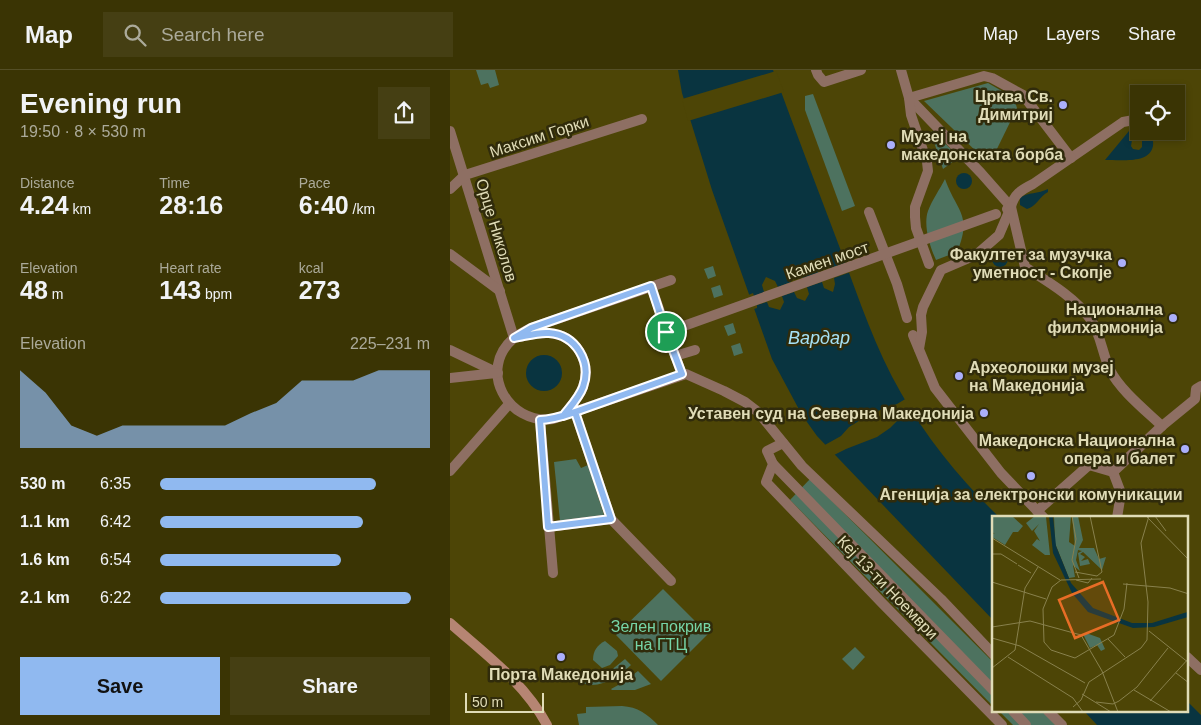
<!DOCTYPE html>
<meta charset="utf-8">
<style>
:root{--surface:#3a3404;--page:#453f13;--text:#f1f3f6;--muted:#abaa9a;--line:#544f26;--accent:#90b9f0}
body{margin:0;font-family:Arial,sans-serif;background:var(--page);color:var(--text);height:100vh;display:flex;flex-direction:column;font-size:19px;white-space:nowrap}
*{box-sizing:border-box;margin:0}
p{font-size:16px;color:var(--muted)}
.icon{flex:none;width:28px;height:28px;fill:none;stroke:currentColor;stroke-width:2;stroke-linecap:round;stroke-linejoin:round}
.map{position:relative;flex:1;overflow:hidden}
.drawer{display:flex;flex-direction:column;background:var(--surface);width:450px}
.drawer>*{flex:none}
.buttons{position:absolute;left:680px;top:15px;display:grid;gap:10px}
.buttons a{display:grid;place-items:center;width:55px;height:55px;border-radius:0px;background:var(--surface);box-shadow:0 2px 8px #0003,0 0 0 1px var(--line);font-size:25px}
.scale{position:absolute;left:15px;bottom:12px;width:79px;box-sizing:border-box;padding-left:5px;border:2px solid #e0dcb7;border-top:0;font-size:14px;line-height:18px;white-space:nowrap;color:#e0dcb7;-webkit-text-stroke:4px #302b0b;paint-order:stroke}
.pin{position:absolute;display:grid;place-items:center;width:42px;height:42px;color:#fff;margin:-21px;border:2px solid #fff;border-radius:50%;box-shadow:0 1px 5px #0007}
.round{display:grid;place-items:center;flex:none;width:52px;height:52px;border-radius:0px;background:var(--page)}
.overview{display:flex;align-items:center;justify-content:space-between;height:85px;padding:0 20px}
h1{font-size:28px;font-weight:700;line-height:38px}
.stats{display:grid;grid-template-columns:repeat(3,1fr);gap:8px;height:85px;padding:5px 20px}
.stats div{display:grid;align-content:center}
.stats b{font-size:25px;font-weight:700}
.stats small{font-size:14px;font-weight:400}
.stats p{font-size:14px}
.chart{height:140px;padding:10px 20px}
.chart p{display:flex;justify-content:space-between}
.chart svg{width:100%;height:90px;margin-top:5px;fill:var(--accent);opacity:.7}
.primary-button{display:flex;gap:10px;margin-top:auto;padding:10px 20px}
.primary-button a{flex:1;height:58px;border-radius:0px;background:var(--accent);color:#111;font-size:20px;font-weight:700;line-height:58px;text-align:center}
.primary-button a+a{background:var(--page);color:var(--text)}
ul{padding:0 20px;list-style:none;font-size:16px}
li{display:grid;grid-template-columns:80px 60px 1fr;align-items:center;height:38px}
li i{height:12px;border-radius:6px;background:var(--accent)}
header{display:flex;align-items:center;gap:30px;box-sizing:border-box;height:70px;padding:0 25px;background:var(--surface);border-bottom:1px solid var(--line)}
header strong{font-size:24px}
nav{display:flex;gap:28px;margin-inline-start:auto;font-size:18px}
.search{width:350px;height:45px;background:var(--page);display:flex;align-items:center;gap:12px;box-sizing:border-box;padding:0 18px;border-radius:0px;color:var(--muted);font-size:19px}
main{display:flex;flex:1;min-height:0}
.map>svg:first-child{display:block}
</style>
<header>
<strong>Map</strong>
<div class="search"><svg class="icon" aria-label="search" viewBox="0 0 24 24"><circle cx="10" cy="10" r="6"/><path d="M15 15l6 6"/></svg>Search here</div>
<nav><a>Map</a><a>Layers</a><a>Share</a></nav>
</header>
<main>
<section class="drawer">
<div class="overview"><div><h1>Evening run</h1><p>19:50 · 8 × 530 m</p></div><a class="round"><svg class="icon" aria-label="share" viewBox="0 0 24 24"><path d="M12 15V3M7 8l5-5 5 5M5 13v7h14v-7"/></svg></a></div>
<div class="stats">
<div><p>Distance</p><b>4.24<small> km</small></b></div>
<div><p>Time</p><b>28:16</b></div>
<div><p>Pace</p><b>6:40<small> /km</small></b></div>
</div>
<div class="stats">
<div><p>Elevation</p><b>48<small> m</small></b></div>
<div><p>Heart rate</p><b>143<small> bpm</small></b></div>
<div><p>kcal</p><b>273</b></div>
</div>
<div class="chart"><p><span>Elevation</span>225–231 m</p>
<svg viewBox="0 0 160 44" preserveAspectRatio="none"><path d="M0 44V6L10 17L20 33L30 38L40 33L50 33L60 33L70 33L80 33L90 27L100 22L110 11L120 11L130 11L140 6L150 6L160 6V44z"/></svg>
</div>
<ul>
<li><b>530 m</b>6:35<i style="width:80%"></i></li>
<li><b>1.1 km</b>6:42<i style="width:75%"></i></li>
<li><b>1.6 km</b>6:54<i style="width:67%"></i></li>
<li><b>2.1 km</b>6:22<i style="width:93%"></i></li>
</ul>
<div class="primary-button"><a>Save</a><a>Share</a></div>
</section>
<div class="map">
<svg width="751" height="655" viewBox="0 0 751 655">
<rect width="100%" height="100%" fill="#4d4506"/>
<!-- green -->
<g fill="#4d725f">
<path d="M 26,0 L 45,0 L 49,15 L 40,18 L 38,13 L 31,15 Z"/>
<path d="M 538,13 L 564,28 L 567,38 L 543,87 L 531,86 L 474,31 Z"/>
<path d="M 363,24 L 405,136 L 392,141 L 355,40 L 355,26 Z"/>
<path d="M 482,61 L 509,87 L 493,99 L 481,63 Z"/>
<path d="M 495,109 C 506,141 523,144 507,182 L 486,190 C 480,177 473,155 478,141 C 482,130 490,119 495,109 Z"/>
<path d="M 263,196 L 266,206 L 258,209 L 254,199 Z"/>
<path d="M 270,215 L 273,225 L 264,228 L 261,218 Z"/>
<path d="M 283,253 L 286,263 L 278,266 L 274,256 Z"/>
<path d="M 290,273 L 293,283 L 284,286 L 281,276 Z"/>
<path d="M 126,389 L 131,398 L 138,395 L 154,445 L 110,451 L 104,392 Z"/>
<path d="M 360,409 L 543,592 L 543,636 L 340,430 Z"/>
<path d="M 213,519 L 258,564 L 211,611 L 166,565 Z"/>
<path d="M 155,571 L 167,581 L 168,586 L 160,595 L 152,598 L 143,590 C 143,581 147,575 155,571 Z"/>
<path d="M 405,577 L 415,587 L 403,600 L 392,589 Z"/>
<path d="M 175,589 L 181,595 C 169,606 150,620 132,613 L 132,610 L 134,607 L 160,601 Z"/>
<path d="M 188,601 L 201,614 L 185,620 L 162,620 L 161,619 L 172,613 Z"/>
<path d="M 172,636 C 188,637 197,644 208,655 L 129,655 L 127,644 L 136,643 L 136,637 Z"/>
<path d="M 549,641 L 592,641 L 606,655 L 563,655 Z"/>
</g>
<!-- water -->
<g fill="#093440" fill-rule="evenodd">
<path d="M 228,0 L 323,0 C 345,60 368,120 391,181 C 409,229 425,278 451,323 C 477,369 511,410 549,447 L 544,448 L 543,550 L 367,366 L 352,345 L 322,289 L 262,120 L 232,23 Z"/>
<path d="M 689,58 L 689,61 L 697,61 C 701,65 704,69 703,76 C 699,95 670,89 655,90 L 679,61 ZM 685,68 L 689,68 L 692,71 L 692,77 L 689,80 L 683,79 L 681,76 L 682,70 Z"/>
<circle cx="514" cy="111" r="8"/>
<path d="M 598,119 L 598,122 C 590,126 586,137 577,139 L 570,135 L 570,128 C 578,122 588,124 598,119 Z"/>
<circle cx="550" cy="189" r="8"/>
<circle cx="94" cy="303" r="18"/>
<path d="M 737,631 L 751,645 L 751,655 L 647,655 L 634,641 L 737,641 Z"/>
</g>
<!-- pier -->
<g fill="#4d4506">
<path d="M 326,1 L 334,22 L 238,51 L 232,29 Z"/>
<path d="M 369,188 L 377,193 L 380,198 L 398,192 L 401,202 L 384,208 L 385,214 L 383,222 L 374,218 L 372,212 L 357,217 L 359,224 L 355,231 L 347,228 L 344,222 L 332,226 L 334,232 L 330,240 L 319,237 L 317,232 L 307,235 L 307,238 L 301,240 L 296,226 L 303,223 L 304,226 L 314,222 L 312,215 L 316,207 L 325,211 L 328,217 L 341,212 L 338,205 L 342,197 L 350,201 L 353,208 L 368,203 L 366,197 Z"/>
<path d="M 457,328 L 464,339 L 453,345 L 440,358 L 427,367 L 396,379 L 382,386 L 373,376 L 391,366 L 399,357 L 422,343 L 447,334 Z"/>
</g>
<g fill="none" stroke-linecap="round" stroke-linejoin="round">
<!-- street -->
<g stroke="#8e6f63" stroke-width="10">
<path d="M 366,0 L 368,5 L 374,12 L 411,0"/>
<path d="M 451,0 L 459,28 L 531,103 L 561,137 L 575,197 C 597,211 626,228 641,250 C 651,265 652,283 660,300 C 670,320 695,340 712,356"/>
<path d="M 0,61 L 64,268 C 76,266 87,262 99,263 C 126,265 142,292 133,317 C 129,328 120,337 113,346"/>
<path d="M 0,119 L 15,105 L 192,49"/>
<path d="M 557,139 L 561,137 C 564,124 571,120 583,114 L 673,52 L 689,49"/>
<path d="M 419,142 L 447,214 L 457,248"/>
<path d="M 0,184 L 50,221"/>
<path d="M 479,194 L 466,158 L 465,147 L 465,137 L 478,101 L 477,92 L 461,45 L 459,28 L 534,6 L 542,8 L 573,25 L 621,88"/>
<path d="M 221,210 L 81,258 C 75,261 69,264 64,268 C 27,299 57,355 103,349 L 236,304 L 274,321 L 295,332 L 308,342 L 352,396 L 491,529 L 544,585"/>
<path d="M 201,216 L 232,305"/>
<path d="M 463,265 L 485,318 L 551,403 L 594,448"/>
<path d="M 469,279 L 472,262 L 471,245 L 473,237 L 491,200 L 526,185 L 549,165 L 561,137"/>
<path d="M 0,280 L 48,303"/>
<path d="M 225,286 L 245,280"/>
<path d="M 0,308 L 46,303"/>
<path d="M 125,342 L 161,449 L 221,511"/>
<path d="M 90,350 L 103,503"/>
<path d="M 333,373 L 317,381 L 323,394 L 316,412 L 432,533 L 552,655"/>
<path d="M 323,394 L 544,621"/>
<path d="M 0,401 L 59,334"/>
<path d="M 663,402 L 712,356 L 745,329 L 746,319 L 751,316"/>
<path d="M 663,402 L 671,423 L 667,448"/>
<path d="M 587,441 L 639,395 L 663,402"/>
<path d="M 98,457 L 161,449"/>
<path d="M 737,587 L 751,600"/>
<path d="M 563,641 L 576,655"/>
<path d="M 598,641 L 612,655"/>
</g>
<!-- secondary -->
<path stroke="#b68573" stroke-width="10" d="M 0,553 C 35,584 75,613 97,655"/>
<!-- street-bridge -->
<path stroke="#8e6f63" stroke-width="10" d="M 217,262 L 546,144"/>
</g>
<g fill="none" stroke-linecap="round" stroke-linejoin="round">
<!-- route casing -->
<g stroke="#fff" stroke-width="10">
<path id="route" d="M 216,262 L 232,304 L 125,342 C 113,346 102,350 90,350 L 98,457 L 161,449 L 125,342 L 113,346 C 120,337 129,328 133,317 C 142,292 126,265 99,263 C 88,262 76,266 64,268 L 81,258 L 201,216 L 216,262"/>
</g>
<!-- route -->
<use href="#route" stroke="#90b9f0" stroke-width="6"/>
</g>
<!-- markers -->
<g fill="#abaffb" stroke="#302b0b" stroke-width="2">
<circle cx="613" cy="35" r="5"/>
<circle cx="441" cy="75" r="5"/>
<circle cx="672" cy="193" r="5"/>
<circle cx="723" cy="248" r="5"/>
<circle cx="509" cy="306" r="5"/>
<circle cx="534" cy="343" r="5"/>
<circle cx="735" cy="379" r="5"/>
<circle cx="581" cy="406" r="5"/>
<circle cx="111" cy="587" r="5"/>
</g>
<g text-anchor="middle" stroke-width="5" stroke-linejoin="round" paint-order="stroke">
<!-- poi labels -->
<g font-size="16" font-weight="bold" fill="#e0dcb7" stroke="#302b0b" text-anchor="end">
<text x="603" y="32">Црква Св.<tspan x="603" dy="18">Димитриј</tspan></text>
<text x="451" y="72" text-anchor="start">Музеј на<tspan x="451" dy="18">македонската борба</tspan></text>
<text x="662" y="190">Факултет за музучка<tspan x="662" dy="18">уметност - Скопје</tspan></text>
<text x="713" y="245">Национална<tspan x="713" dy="18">филхармонија</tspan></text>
<text x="519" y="303" text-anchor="start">Археолошки музеј<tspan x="519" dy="18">на Македонија</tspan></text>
<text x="524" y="349">Уставен суд на Северна Македонија</text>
<text x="725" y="376">Македонска Национална<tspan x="725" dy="18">опера и балет</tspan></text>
<text x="581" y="430" text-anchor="middle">Агенција за електронски комуникации</text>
<text x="111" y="610" text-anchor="middle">Порта Македонија</text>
</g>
<!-- street labels -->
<g font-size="16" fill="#e0dcb7" stroke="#302b0b">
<text transform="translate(89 66) rotate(-18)" y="6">Максим Горки</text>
<text transform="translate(47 160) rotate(73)" y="6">Орце Николов</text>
<text transform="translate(377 190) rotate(-19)" y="6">Камен мост</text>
<text transform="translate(438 517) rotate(46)" y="6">Кеј 13-ти Ноември</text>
</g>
<!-- park labels -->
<g font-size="16" fill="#76d5a7" stroke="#302b0b">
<text x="211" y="562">Зелен покрив<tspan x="211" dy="18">на ГТЦ</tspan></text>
</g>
<!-- water labels -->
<g font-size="18" font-style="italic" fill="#a5e1f6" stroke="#302b0b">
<text x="369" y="274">Вардар</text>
</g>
</g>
<!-- overview -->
<g transform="translate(542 446)">
<rect width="196" height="196" fill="#4d4506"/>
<path d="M 0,0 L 20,0 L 31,10 L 26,16 L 21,16 L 13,29 L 0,21 L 0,17 L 3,18 L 0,16 ZM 43,0 L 54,1 L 58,39 L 53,39 L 40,29 L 45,23 L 48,25 L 42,15 L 47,8 L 40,15 L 34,7 ZM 62,0 L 79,0 L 77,26 L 83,30 L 80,0 L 86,0 L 91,24 L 87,32 L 102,32 L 107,43 L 114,41 L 110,54 L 91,36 L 88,38 L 93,41 L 89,45 L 96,43 L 98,48 L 88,50 L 86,37 L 90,35 L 86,34 L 84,44 L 88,55 L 81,49 L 83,61 L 77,62 L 63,27 ZM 94,117 L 108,122 L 113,133 L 109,135 L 105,129 L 98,132 L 91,118 Z" fill="#4d725f"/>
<path d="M 57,0 L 61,0 L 64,30 L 79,67 L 101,92 L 140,107 L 160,107 L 192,97 L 196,96 L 196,101 L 162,111 L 141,112 L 96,96 L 80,77 L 61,37 Z" fill="#093440"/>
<path fill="none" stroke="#88814d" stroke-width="1" d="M 80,0 L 84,23 L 80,44 L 87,62M 163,0 L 174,15M 155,1 L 197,44M 0,22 L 68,64M 0,38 L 9,38 L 25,48M 26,49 L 39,57M 83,56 L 105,60 L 110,56 L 98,0M 109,63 L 69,64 L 60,71 L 51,93 L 52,126 L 59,134 L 83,142 L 122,119 L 132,93 L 135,67M 84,64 L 96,67 L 100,62M 0,66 L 54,83M 131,68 L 178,72 L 197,78M 0,111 L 38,105 L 89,119 L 110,155 L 126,196M 157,115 L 197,147M 0,122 L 28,130 L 93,167M 116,123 L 133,141M 16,141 L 81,182 L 91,196M 0,152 L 23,134 L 33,72 L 46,51M 184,157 L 197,167M 142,174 L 179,196M 90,178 L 119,196M 158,185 L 197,142M 104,186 L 121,188 L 127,185 L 145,171 L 176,132M 81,191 L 89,184 L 97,166 L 149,132 L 155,124 L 156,86 L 149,27 L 157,0"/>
<path fill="#e76d26" fill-opacity="0.15" stroke="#e76d26" stroke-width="2.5" d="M 111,66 L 127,104 L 83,122 L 67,84 Z"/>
<rect width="196" height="196" fill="none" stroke="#e0dcb7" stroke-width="2.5"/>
</g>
</svg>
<div class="buttons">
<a><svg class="icon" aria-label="locate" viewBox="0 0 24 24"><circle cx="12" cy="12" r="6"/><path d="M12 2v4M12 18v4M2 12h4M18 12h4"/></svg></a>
</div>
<div class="scale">50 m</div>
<div class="pin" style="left:216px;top:262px;background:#1e9e55"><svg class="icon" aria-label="arrive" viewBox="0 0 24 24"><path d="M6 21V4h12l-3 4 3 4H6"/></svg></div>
</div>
</main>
